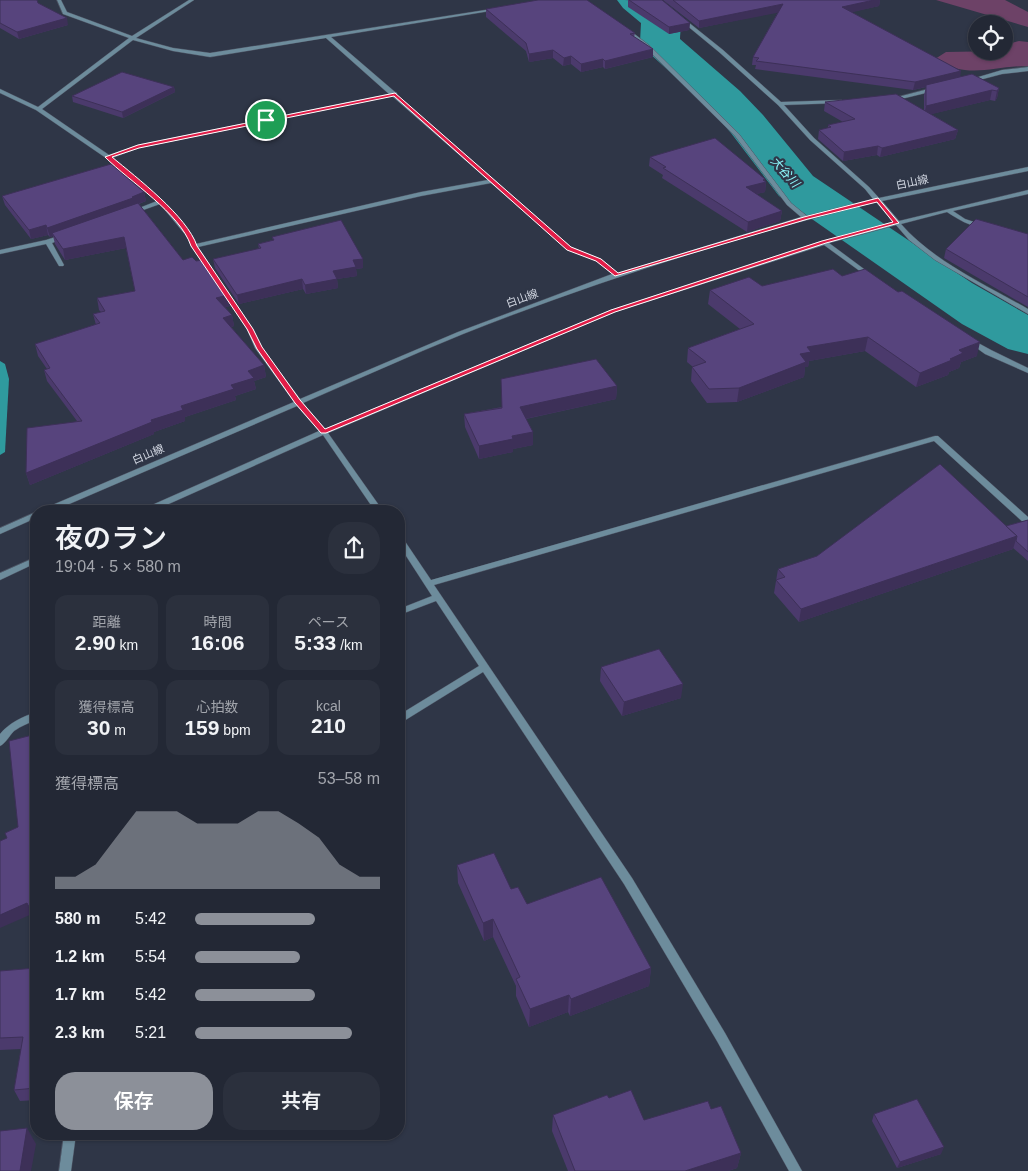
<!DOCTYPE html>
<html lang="ja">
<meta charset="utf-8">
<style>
:root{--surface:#232835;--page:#2b303d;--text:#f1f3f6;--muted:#a3a6ad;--line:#404450;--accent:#8c9099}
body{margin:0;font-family:Arial,"Noto Sans JP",sans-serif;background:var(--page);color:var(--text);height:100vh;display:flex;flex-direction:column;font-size:19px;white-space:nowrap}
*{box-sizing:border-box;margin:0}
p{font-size:16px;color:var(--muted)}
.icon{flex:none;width:28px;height:28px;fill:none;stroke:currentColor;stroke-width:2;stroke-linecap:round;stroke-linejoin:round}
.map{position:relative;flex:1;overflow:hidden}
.panel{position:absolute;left:30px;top:505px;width:375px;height:635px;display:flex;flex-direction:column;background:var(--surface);border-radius:20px;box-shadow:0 1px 4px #0004,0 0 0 1px var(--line)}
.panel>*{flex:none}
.fabs{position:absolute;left:968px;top:15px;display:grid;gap:10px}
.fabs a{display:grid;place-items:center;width:45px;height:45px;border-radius:50%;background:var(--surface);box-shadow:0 1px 4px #0004,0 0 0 1px var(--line);font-size:25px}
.pin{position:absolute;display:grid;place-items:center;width:42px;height:42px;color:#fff;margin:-21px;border:2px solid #fff;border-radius:50%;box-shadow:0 1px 5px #0007}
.round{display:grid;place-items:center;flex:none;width:52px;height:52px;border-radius:20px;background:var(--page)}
.summary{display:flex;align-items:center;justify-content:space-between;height:85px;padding:0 25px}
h1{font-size:28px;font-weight:600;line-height:38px}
.figures{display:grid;grid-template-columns:repeat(3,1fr);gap:8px;height:85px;padding:5px 25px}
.figures div{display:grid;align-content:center;border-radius:12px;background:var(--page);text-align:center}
.figures b{font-size:21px;font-weight:600}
.figures small{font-size:14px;font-weight:400}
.figures p{font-size:14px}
.chart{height:140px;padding:10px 25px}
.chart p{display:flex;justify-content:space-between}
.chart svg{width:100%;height:90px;margin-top:5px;fill:var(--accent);opacity:.7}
.cta{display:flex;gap:10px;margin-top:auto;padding:10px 25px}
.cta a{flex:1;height:58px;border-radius:20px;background:var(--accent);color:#fff;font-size:20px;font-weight:600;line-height:58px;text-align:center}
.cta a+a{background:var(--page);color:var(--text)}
ul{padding:0 25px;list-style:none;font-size:16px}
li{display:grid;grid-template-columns:80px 60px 1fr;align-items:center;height:38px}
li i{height:12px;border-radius:6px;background:var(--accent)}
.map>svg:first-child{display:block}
</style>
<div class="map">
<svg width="1028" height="1171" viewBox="0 0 1028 1171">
<rect width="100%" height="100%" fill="#2f3647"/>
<!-- green -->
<g fill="#6d4267">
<path d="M 936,0 L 1005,0 L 1028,12 L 1028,27 Z"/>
<path d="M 1019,41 L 1028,42 L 1028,66 C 992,66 968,80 935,59 L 946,52 L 1004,51 L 1004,45 Z"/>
</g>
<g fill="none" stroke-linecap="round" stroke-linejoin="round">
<!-- stream -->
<path fill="#2f9a9e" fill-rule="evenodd" d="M 0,361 L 5,364 L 9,379 L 5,452 L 0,455 Z"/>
<!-- river -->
<path fill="#2f9a9e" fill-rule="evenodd" d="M 617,0 C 636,0 673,0 680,19 C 682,24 680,33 680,39 L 740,91 L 763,115 L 813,176 L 972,283 L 1028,315 L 1028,354 L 1008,349 L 962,324 L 779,196 L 731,133 L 710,109 L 646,50 L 640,42 L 641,23 L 623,8 Z"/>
<!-- minor casing -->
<g stroke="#4d5363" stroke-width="1">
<g id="minor">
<path d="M 57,0 L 61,0 L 67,12 L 132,36 L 189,0 L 194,0 L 136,38 L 173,48 L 210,53 L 498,8 L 498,9 L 496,10 L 331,37 L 395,92 L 397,93 L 397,95 L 571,247 L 601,259 L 618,273 L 801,217 L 787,205 L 735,136 L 646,48 L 624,31 L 624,29 L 628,29 L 650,46 L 739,134 L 791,203 L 807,216 L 873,199 L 865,189 L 810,140 L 778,105 L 719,52 L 679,19 L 683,18 L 723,50 L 781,102 L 842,100 L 842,102 L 840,103 L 784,105 L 814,138 L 869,187 L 879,198 L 1028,167 L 1028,171 L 882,201 L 899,221 L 1028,190 L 1028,194 L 953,211 L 965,219 L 983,225 L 983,227 C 970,227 958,219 947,212 L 901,224 C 933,261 986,285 1028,309 L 1028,314 L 935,260 L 909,240 L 896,225 L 829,243 L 872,275 L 872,277 L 868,277 L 824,245 L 615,312 L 328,433 L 383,511 L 375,511 L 323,435 L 153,511 L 142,511 L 143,509 L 319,431 L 297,406 L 53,511 L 42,511 L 43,509 L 294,402 L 255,348 L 247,329 L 219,287 L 220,286 L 224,286 L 253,329 L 262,348 L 300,399 L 458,332 L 612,274 L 597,261 L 567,249 L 491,183 L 421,196 L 198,247 L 212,268 L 209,270 L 207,269 L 191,246 L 188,238 L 160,204 L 132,214 L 129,212 L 157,201 L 106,158 L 36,110 L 0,93 L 0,89 L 38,107 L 129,38 L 63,14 ZM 326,38 L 389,94 L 138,145 L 109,155 L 42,109 L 133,40 L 173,51 L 210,57 ZM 392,96 L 488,180 L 421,192 L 196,244 L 193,237 L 163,201 L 112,158 L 139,148 ZM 876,202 L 893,222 L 822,241 L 611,310 L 325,429 L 303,403 C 356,380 409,356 463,334 C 597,281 736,237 876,202 Z"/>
<path d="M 1028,67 L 1028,71 L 1002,74 L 968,83 L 965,81 L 1002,70 Z"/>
<path d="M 936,87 L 938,88 L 938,90 L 893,101 L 890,99 Z"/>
<path d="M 65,234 L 67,235 L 67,237 L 52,243 L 64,265 L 63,266 L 59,266 L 46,244 L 0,254 L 0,250 L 46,240 Z"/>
<path d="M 969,338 L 991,350 L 1028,368 L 1028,373 L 985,354 L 967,341 L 965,340 Z"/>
<path d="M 935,436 L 938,436 L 1028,517 L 1028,525 L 1025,524 L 934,441 L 434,585 L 632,878 L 725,1033 L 802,1171 L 789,1171 L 717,1041 L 624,884 L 483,672 L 399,724 L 399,715 L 479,666 L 436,601 L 399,615 L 399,609 L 432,596 L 399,545 L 399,536 L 402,537 L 431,580 Z"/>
<path d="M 36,512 L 36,518 L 0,534 L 0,528 Z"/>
<path d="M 36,557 L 36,563 L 0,580 L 0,573 Z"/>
<path d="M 36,712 L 36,720 C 29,723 21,726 14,731 C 9,736 6,743 0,746 L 0,734 C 9,723 22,717 36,712 Z"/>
<path d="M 64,1134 L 76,1134 L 71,1171 L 59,1171 Z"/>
</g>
</g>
<!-- minor -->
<use href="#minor" fill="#6d8c9c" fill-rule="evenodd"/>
</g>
<!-- wall -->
<g fill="#4b3a6c">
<path d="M 0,0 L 38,3 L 68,25 L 19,39 L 0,28 Z"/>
<path d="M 628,0 L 662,0 L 690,23 L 689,30 L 669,34 L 628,7 Z"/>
<path d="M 663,0 L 880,0 L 879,6 L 851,12 L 960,77 L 999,88 L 997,98 L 995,101 L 990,100 L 931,114 L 958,130 L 955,139 L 880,157 L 877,155 L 843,161 L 818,139 L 819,130 L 828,128 L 828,125 L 843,122 L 824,111 L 825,102 L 924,110 L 924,95 L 926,87 L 913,90 L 755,69 L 756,65 L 752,65 L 753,57 L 778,12 L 699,28 Z"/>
<path d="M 486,9 L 635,33 L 634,37 L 653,57 L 605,69 L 603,67 L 581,72 L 571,64 L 563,66 L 553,58 L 529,62 L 526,51 L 486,17 Z"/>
<path d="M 174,87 L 175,92 L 123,118 L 73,102 L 72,96 Z"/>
<path d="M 650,157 L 765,179 L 765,182 L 766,182 L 765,192 L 756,194 L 782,211 L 780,221 L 747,232 L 662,178 L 663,175 L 649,166 Z"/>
<path d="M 144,192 L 146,201 L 139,204 L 183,260 L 230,306 L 225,307 L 232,315 L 234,326 L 231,327 L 264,365 L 266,377 L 254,381 L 256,389 L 235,396 L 236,400 L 185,417 L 185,421 L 154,432 L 154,434 L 30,485 L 26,473 L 77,421 L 47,381 L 44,370 L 47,369 L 38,356 L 35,344 L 96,325 L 93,314 L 101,312 L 99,310 L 97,298 L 135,291 L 126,248 L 65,260 L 55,244 L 53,236 L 50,237 L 48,235 L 31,239 L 5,205 L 2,196 Z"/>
<path d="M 1028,234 L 1028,307 L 944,258 L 946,249 Z"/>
<path d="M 272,237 L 363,259 L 363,268 L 356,269 L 357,276 L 337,279 L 338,288 L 306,294 L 303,289 L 239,304 L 215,268 L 213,259 L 259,249 L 258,244 L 273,240 Z"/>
<path d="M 842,276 L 977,356 L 961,362 L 959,368 L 949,372 L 948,375 L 916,387 L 865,351 L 809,361 L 808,367 L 805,367 L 804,377 L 737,402 L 707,403 L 691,381 L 692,367 L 693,367 L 687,362 L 688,348 L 740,329 L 708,304 L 710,290 L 762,286 Z"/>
<path d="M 617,386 L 616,399 L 526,419 L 533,445 L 513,449 L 513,452 L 479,459 L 465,427 L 464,414 Z"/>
<path d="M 1028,520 L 1028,561 L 1013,548 L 1013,549 L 799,622 L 774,593 L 778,569 L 1006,526 Z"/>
<path d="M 601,667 L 681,698 L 622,716 L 600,681 Z"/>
<path d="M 457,865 L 511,889 L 527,904 L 651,968 L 649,986 L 570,1016 L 568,1012 L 529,1027 L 516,996 L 516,986 L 493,937 L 484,941 L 458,883 Z"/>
<path d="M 36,968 L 36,1100 L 20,1101 L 14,1090 L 21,1049 L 0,1050 L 0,971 Z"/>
<path d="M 609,1098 L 644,1120 L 711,1109 L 741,1153 L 737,1168 L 728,1171 L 568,1171 L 552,1131 L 553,1115 Z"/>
<path d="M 874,1114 L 941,1154 L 897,1168 L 872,1121 Z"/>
</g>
<!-- shaded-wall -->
<g fill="#3d3058">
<path d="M 874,0 L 880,0 L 879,6 L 841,15 L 842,7 Z"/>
<path d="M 783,4 L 782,12 L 699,28 L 699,21 Z"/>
<path d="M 67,18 L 68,25 L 19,39 L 17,32 Z"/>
<path d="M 690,23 L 689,30 L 669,34 L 669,27 Z"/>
<path d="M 653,49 L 653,57 L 605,69 L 605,61 Z"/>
<path d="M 553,50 L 553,58 L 529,62 L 529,54 Z"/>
<path d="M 571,56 L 571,64 L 563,66 L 564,58 Z"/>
<path d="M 603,59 L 603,67 L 581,72 L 581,64 Z"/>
<path d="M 961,71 L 960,78 L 913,90 L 915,82 Z"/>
<path d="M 174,87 L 175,92 L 123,118 L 122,112 Z"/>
<path d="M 999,88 L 997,98 L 995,101 L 997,91 Z"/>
<path d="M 992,90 L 990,100 L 924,116 L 926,106 Z"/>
<path d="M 958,130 L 955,139 L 880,157 L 882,148 Z"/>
<path d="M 878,146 L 877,155 L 843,161 L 844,152 Z"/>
<path d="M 765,179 L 765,183 L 766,182 L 765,192 L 745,197 L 746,187 Z"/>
<path d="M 144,192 L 146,201 L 52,233 L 53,236 L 50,237 L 47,228 Z"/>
<path d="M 782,211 L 780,221 L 747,232 L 748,222 Z"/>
<path d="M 46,225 L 48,235 L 31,239 L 29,230 Z"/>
<path d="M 124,237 L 126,248 L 65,260 L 63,249 Z"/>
<path d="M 363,259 L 363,268 L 356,269 L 357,276 L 337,279 L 338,288 L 306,294 L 305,285 L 353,260 Z"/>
<path d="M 302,279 L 303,289 L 239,304 L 237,295 Z"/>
<path d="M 228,295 L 230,306 L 218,309 L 216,298 Z"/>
<path d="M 232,315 L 234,326 L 225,329 L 223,318 Z"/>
<path d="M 868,337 L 865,351 L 809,361 L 808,367 L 805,367 L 804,377 L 737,402 L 739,388 L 800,354 L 807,347 Z"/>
<path d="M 980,342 L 977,356 L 961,362 L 959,368 L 949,372 L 948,375 L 916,387 L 920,373 L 959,350 Z"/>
<path d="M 264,365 L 266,377 L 254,381 L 256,389 L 235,396 L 236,400 L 185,417 L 185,421 L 154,432 L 154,434 L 30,485 L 26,473 L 231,385 L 248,371 Z"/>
<path d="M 617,386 L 616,399 L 520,420 L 520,407 Z"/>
<path d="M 533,432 L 533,445 L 513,449 L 513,452 L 479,459 L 479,446 L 512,436 Z"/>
<path d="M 1017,536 L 1013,549 L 799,622 L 801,609 Z"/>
<path d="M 683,684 L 681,698 L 622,716 L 624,702 Z"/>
<path d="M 27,903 L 32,914 L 0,928 L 0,915 Z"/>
<path d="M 36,904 L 36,918 L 34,919 L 29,907 Z"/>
<path d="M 493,919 L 493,937 L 484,941 L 483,923 Z"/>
<path d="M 651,968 L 649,986 L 570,1016 L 571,999 Z"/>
<path d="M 569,995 L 568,1012 L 529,1027 L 530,1009 Z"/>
<path d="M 27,1128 L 36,1144 L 31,1171 L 20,1171 Z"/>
<path d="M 944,1147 L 941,1154 L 897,1168 L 900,1162 Z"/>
<path d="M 741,1153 L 737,1168 L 728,1171 L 685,1171 Z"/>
</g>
<!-- building -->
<g fill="#57447d" stroke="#3d3058">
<path d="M 0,0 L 37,0 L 38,3 L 67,18 L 17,32 L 0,23 Z"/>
<path d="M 538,0 L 587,0 L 635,33 L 630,34 L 653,49 L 605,61 L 603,59 L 581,64 L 571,56 L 564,58 L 553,50 L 529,54 L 526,43 L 486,9 Z"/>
<path d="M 629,0 L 662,0 L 690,23 L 669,27 Z"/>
<path d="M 673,0 L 874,0 L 842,7 L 961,71 L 915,82 L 756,61 L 759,58 L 753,57 L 783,4 L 699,21 Z"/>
<path d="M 122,72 L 174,87 L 122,112 L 72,96 Z"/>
<path d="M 972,74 L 999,88 L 997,91 L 992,90 L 926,106 L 926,85 Z"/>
<path d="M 896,94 L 958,130 L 882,148 L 878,146 L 844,152 L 819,130 L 831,127 L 828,125 L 855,119 L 825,102 Z"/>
<path d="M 715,138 L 765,179 L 763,180 L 766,182 L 746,187 L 782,211 L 748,222 L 663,168 L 666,167 L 650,157 Z"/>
<path d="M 111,164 L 144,192 L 132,197 L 133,198 L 47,228 L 46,225 L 29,230 L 2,196 Z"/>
<path d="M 138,203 L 183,260 L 192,257 L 196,261 L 203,260 L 228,295 L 216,298 L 232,315 L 223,318 L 264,365 L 248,371 L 254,378 L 231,385 L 234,389 L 181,406 L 183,410 L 151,420 L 152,422 L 26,473 L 27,428 L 82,421 L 44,370 L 50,368 L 35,344 L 100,323 L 93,314 L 105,311 L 97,298 L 135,291 L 124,237 L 63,249 L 52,233 Z"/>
<path d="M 976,219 L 1028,234 L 1028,297 L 946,249 Z"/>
<path d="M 341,220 L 363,259 L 353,260 L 356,267 L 333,271 L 337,279 L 305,285 L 302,279 L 237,295 L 213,259 L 261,248 L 258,244 L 274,240 L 272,237 Z"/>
<path d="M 833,269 L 842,276 L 865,269 L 898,292 L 902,291 L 980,342 L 959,350 L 963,353 L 950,359 L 952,360 L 920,373 L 868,337 L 807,347 L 811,352 L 800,354 L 806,362 L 739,388 L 709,389 L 692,367 L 706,362 L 688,348 L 754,324 L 710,290 L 749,277 L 762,286 Z"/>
<path d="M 596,359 L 617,386 L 520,407 L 533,432 L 512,436 L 513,439 L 479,446 L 464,414 L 502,408 L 501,379 Z"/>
<path d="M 940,464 L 1017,536 L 801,609 L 776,580 L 785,577 L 778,569 L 817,556 Z"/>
<path d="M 1028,520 L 1028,552 L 1016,541 L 1017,536 L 1006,526 Z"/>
<path d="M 659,649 L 683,684 L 624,702 L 601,667 Z"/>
<path d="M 36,734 L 36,904 L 29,907 L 27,903 L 0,915 L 0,841 L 7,838 L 5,833 L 18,827 L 9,741 Z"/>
<path d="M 494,853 L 511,889 L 518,887 L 527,904 L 601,877 L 651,968 L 571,999 L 569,995 L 530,1009 L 516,979 L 520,977 L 493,919 L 483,923 L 457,865 Z"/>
<path d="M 36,968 L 36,1088 L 14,1090 L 23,1037 L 0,1038 L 0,971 Z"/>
<path d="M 631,1090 L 644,1120 L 708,1101 L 711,1109 L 721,1106 L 741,1153 L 685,1171 L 575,1171 L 553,1115 L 607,1095 L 609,1098 Z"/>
<path d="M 917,1099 L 944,1147 L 900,1162 L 874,1114 Z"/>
<path d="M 27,1128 L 20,1171 L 0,1171 L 0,1131 Z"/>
</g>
<!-- route -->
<path fill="#e11d48" stroke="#fff" fill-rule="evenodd" d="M 395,93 L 571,247 L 601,259 L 618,273 L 804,217 L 878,198 L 899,223 L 826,243 L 615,312 L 326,433 L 321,433 L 295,403 L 257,349 L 247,329 L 191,246 C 180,213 130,182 105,157 L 138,145 ZM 394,96 L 567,250 L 596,261 L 615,276 L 808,219 L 877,202 L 893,222 L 822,241 L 611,310 L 325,429 L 300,400 L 262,347 L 253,329 L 197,246 C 187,216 137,178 112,157 L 139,148 Z"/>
<g text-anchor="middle" stroke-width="4.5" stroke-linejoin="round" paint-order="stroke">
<!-- far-street labels -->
<g font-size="11" fill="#d3d8e3" stroke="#2f3647">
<text transform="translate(912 182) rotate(-12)" y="4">白山線</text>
<text transform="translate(522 298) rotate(-20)" y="4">白山線</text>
<text transform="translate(148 454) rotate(-23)" y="4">白山線</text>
</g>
<!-- far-water labels -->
<g font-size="12" font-style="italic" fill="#8cf7fb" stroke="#2f3647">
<text transform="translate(785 172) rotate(48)" y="4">大谷川</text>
</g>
</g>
</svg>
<div class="fabs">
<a><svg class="icon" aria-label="locate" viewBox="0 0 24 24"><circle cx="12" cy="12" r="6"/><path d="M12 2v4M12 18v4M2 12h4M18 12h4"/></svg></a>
</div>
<div class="pin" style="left:266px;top:120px;background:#1e9e55"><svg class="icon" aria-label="arrive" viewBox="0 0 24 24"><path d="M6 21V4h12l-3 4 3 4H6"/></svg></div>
<section class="panel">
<div class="summary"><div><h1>夜のラン</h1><p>19:04 · 5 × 580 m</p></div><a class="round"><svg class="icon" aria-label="share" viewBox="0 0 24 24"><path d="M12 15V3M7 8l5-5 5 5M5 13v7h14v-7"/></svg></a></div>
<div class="figures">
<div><p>距離</p><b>2.90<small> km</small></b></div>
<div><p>時間</p><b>16:06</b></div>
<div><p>ペース</p><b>5:33<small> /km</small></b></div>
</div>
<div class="figures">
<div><p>獲得標高</p><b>30<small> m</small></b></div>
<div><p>心拍数</p><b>159<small> bpm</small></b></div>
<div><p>kcal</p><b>210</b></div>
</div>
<div class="chart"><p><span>獲得標高</span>53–58 m</p>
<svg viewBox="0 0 160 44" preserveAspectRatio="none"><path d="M0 44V38L10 38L20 32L30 19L40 6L50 6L60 6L70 12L80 12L90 12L100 6L110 6L120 12L130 19L140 32L150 38L160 38V44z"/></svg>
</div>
<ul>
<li><b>580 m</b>5:42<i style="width:65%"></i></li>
<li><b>1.2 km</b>5:54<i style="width:57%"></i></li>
<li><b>1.7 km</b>5:42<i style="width:65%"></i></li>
<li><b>2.3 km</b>5:21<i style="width:85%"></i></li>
</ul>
<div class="cta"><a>保存</a><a>共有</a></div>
</section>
</div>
